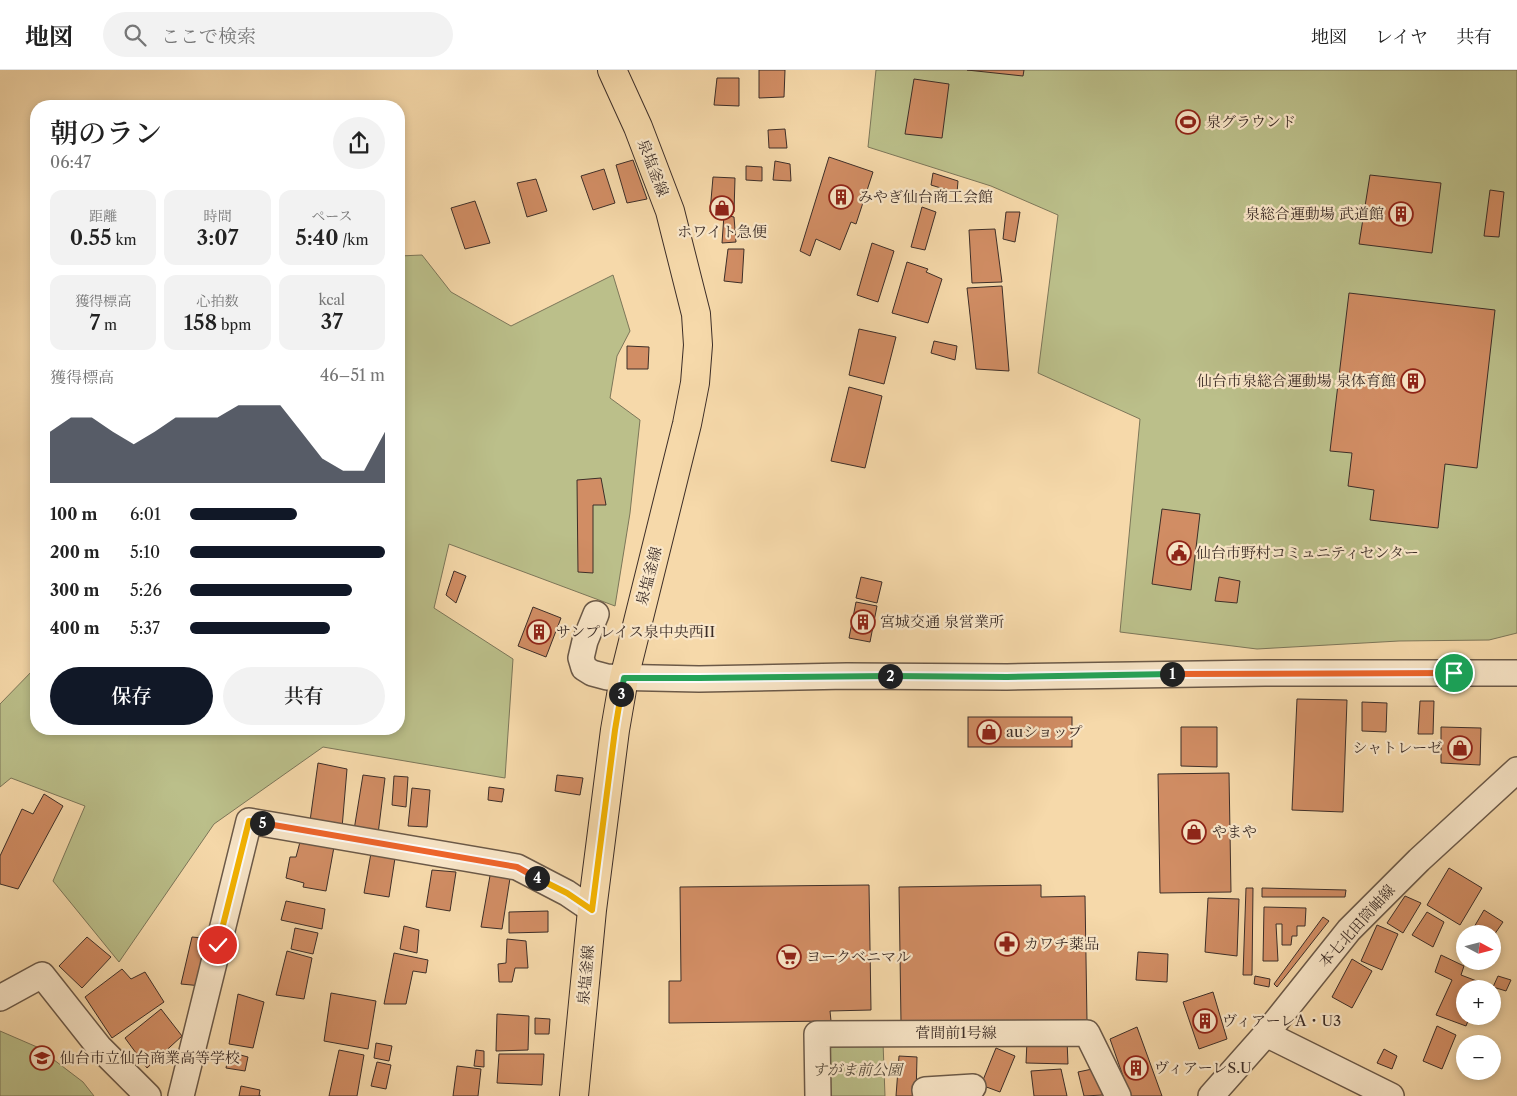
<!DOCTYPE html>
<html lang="ja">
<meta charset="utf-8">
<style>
:root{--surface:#fff;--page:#f2f2f2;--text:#222;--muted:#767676;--line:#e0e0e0;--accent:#111827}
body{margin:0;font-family:"Libre Caslon Text","Noto Serif JP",serif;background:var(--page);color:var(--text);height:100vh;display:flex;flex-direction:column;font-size:19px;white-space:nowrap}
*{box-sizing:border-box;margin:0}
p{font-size:16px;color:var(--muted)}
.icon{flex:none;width:28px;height:28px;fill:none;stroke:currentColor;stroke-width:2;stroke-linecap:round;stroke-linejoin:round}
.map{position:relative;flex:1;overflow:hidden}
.details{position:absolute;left:30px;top:30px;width:375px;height:635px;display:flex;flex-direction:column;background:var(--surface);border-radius:20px;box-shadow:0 2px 8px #0003}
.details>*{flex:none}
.needle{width:32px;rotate:97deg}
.controls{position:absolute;left:1456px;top:855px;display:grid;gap:10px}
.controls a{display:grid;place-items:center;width:45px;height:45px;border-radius:50%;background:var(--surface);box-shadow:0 2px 8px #0003;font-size:25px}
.pin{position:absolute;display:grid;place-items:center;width:42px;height:42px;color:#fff;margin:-21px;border:2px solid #fff;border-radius:50%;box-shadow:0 1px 5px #0007}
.km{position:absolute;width:25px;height:25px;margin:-12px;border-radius:50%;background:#222;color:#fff;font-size:14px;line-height:25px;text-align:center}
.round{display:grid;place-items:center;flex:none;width:52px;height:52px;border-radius:26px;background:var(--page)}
.headline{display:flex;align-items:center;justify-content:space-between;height:85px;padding:0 20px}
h1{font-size:28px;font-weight:600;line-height:38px}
.figures{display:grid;grid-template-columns:repeat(3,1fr);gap:8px;height:85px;padding:5px 20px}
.figures div{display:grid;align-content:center;border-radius:12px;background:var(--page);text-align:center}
.figures b{font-size:21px;font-weight:600}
.figures small{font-size:14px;font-weight:400}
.figures p{font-size:14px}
.chart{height:140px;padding:10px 20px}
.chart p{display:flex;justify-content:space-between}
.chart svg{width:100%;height:90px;margin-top:5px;fill:var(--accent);opacity:.7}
.primary-button{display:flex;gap:10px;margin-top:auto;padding:10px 20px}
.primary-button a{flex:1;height:58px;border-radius:30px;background:var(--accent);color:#fff;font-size:20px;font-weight:600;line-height:58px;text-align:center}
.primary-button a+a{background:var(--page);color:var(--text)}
ul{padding:0 20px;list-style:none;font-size:16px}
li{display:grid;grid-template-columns:80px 60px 1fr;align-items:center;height:38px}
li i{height:12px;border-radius:6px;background:var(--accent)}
header{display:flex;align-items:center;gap:30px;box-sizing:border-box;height:70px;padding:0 25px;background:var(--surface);border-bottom:1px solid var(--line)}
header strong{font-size:24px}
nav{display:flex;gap:28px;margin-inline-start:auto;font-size:18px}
.search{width:350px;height:45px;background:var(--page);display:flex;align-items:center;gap:12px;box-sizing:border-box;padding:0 18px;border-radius:28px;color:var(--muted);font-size:19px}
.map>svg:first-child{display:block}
</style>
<header>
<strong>地図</strong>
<div class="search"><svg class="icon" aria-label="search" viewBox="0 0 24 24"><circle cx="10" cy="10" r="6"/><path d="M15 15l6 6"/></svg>ここで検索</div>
<nav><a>地図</a><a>レイヤ</a><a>共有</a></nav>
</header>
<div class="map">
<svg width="1517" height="1026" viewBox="0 0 1517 1026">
<rect width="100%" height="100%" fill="#f6d9aa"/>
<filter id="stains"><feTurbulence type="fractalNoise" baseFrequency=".004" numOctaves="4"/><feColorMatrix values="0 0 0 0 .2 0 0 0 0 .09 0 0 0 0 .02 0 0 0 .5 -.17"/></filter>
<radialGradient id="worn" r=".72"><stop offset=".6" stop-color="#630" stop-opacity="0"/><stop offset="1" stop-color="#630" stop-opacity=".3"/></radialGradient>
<!-- green -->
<g fill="#bbbf8a" stroke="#7c7659">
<path d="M 876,0 L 1517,0 L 1517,563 L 1489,570 L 1399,571 L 1257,579 L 1120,562 L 1140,349 L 1038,303 L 1058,145 L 991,116 L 868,77 Z"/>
<path d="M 422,185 L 451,222 L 511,256 L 613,205 L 630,261 L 617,286 L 610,328 L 640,350 L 630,443 L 615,536 L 449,474 L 434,538 L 513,589 L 505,708 L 323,677 L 214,754 L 119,892 L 53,811 L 85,736 L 11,708 L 0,717 L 0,634 L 36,597 L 36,659 L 399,659 L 399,186 Z"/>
<path d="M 0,961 L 37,977 L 83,1012 L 94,1026 L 0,1026 Z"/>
<path d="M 883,972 L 885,1026 L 827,1026 L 824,985 L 835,974 Z"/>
</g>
<!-- building -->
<g fill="#d18d64" stroke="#3d2e28">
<path d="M 759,0 L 785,0 L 784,27 L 759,28 Z"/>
<path d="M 967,0 L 1024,0 L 1023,6 Z"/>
<path d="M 717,8 L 739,8 L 739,36 L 714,35 Z"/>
<path d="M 914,9 L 949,14 L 942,68 L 905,64 Z"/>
<path d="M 785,59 L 787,78 L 769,78 L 768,60 Z"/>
<path d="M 829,87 L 873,102 L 856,154 L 851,152 L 840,180 L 816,169 L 810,186 L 800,181 Z"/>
<path d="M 633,90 L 647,129 L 627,133 L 616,95 Z"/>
<path d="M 775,91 L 790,94 L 791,111 L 773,110 Z"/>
<path d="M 746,96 L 762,97 L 762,111 L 746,110 Z"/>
<path d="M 604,99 L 615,133 L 593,140 L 581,106 Z"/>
<path d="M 933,103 L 958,111 L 957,123 L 931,115 Z"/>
<path d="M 1370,105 L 1441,113 L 1432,183 L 1359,174 Z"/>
<path d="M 713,107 L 735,108 L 734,142 L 710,142 Z"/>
<path d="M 536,109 L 547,141 L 527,147 L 517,113 Z"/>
<path d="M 1490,120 L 1504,122 L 1499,167 L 1484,166 Z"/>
<path d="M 475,131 L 490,173 L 465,179 L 451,138 Z"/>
<path d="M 922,137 L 936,142 L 925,180 L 911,177 Z"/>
<path d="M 1006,142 L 1020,142 L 1015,172 L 1003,169 Z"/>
<path d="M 724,145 L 734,147 L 736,172 L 722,173 Z"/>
<path d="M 995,159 L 1002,212 L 972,213 L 969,160 Z"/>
<path d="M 872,173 L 894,181 L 878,232 L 857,225 Z"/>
<path d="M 728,179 L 744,179 L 742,213 L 724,211 Z"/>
<path d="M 907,192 L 928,199 L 926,202 L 942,209 L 928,253 L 892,243 Z"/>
<path d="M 1002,216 L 1009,301 L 976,299 L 967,218 Z"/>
<path d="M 1349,223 L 1495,240 L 1477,398 L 1445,394 L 1438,458 L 1370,450 L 1374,420 L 1348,416 L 1352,383 L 1330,381 Z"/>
<path d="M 859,259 L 896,267 L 884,314 L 849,305 Z"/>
<path d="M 934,271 L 957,276 L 955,290 L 931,283 Z"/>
<path d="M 627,276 L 649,277 L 648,299 L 627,299 Z"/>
<path d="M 849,317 L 882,326 L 865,398 L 831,391 Z"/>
<path d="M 601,408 L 606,435 L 593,435 L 593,503 L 578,502 L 577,410 Z"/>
<path d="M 1162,439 L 1200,444 L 1191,520 L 1152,514 Z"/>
<path d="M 454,501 L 466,506 L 456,533 L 446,525 Z"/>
<path d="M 861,507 L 882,512 L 877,533 L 856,528 Z"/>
<path d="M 1219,507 L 1240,511 L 1237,533 L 1215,531 Z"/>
<path d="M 856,532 L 877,536 L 870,572 L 849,568 Z"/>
<path d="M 533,537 L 561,548 L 546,587 L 518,576 Z"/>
<path d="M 1297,629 L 1347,630 L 1343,742 L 1292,740 Z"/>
<path d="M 1420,631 L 1434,631 L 1433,664 L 1418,664 Z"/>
<path d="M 1362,632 L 1387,633 L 1386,662 L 1362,661 Z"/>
<rect x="968" y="647" width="104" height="30"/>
<path d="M 1181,657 L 1217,657 L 1217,697 L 1181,696 Z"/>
<path d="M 1441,657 L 1481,658 L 1480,695 L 1441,693 Z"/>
<path d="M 318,693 L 347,699 L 342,758 L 310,751 Z"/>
<path d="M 1229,703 L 1231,822 L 1160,823 L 1158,704 Z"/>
<path d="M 363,705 L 385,708 L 378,764 L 354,760 Z"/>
<path d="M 557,705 L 583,708 L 580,725 L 555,721 Z"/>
<path d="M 394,706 L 408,707 L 406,737 L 392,735 Z"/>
<path d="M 489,717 L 504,719 L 502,732 L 488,730 Z"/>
<path d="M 412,718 L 430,720 L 427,757 L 408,756 Z"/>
<path d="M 44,724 L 63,736 L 18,819 L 0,814 L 0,786 L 22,739 L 33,744 Z"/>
<path d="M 300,772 L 334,777 L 326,821 L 303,817 L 304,813 L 286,808 L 290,787 L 296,787 Z"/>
<path d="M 371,783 L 395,788 L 389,827 L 364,823 Z"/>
<path d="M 1449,798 L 1482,818 L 1460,855 L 1427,835 Z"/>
<path d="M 432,800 L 456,802 L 450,841 L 426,837 Z"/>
<path d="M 491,800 L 511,802 L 502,859 L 481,857 Z"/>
<path d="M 869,815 L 871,940 L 830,941 L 831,951 L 669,953 L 669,911 L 681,911 L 680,817 Z"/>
<path d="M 1041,815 L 1041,827 L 1085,826 L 1087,950 L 901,953 L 899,817 Z"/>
<path d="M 1246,818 L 1253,818 L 1252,905 L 1243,905 Z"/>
<path d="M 1262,818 L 1346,820 L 1345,827 L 1262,827 Z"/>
<path d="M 1405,826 L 1421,833 L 1403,863 L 1387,853 Z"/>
<path d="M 1208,828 L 1239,829 L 1237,886 L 1205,882 Z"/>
<path d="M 286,831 L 325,839 L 322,859 L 281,850 Z"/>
<path d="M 1264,837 L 1306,838 L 1305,856 L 1297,856 L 1297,866 L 1292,866 L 1291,875 L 1282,875 L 1282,854 L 1276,854 L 1278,891 L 1263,891 Z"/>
<path d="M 1484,840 L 1503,852 L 1492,868 L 1492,864 L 1470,864 Z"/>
<path d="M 548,841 L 548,862 L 509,863 L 509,842 Z"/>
<path d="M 1427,842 L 1444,852 L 1433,877 L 1412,865 Z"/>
<path d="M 1323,847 L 1329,851 L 1277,917 L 1274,914 Z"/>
<path d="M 1377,855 L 1398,864 L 1382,900 L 1361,891 Z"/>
<path d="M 404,856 L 419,860 L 417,883 L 400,879 Z"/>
<path d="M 295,858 L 318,863 L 313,884 L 291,879 Z"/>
<path d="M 87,867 L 111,887 L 82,918 L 59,896 Z"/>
<path d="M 192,867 L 213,869 L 202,916 L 181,914 Z"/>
<path d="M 507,869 L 526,871 L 528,898 L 515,898 L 512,912 L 499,912 L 498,894 L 506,893 Z"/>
<path d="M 287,881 L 312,888 L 304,929 L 276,925 Z"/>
<path d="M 1138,882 L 1168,884 L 1167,912 L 1136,910 Z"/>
<path d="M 394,883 L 428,890 L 426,903 L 413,901 L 406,934 L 384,934 Z"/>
<path d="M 1441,885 L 1464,896 L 1461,905 L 1482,913 L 1480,919 L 1465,919 L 1465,946 L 1470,946 L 1466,956 L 1436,945 L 1452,910 L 1435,902 Z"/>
<path d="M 1352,889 L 1372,901 L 1352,938 L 1332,927 Z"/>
<path d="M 122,899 L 131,909 L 145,902 L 164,932 L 112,968 L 85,927 Z"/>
<path d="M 1255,906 L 1270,909 L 1269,917 L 1254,914 Z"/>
<path d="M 1498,906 L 1511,910 L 1506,921 L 1493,917 Z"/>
<path d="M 1213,922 L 1227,969 L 1199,979 L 1183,932 Z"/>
<path d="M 331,923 L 376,931 L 368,979 L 324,971 Z"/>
<path d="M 238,924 L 264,932 L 253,978 L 229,974 Z"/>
<path d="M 161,939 L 182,966 L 147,998 L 125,968 Z"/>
<path d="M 497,944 L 529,946 L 528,980 L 496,981 Z"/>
<path d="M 535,948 L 550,949 L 549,964 L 535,964 Z"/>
<path d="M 1437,956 L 1456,965 L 1442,999 L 1423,991 Z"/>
<path d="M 1137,957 L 1162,1026 L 1130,1026 L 1110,969 Z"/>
<path d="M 1067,970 L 1068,994 L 1026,993 L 1027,971 Z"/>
<path d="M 376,973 L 392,976 L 389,991 L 374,988 Z"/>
<path d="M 996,978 L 1015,986 L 1000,1022 L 981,1015 Z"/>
<path d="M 1384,979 L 1397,986 L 1392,999 L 1377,993 Z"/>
<path d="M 339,980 L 364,985 L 357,1026 L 329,1026 Z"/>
<path d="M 476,980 L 484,981 L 484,997 L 474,996 Z"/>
<path d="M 229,982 L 248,987 L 245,1001 L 226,998 Z"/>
<path d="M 499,984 L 544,984 L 542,1015 L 497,1013 Z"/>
<path d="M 899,986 L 917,987 L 916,1026 L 896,1026 Z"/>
<path d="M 377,992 L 391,995 L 386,1019 L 371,1016 Z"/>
<path d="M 457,996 L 481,999 L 478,1026 L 453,1026 Z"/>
<path d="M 1097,998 L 1103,1025 L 1084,1026 L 1078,1002 Z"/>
<path d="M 1061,999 L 1067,1026 L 1034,1026 L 1031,1001 Z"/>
<path d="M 241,1016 L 260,1020 L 259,1026 L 261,1026 L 239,1026 Z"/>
</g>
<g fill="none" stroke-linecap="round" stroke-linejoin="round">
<!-- minor casing -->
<g stroke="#6b5948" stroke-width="28">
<g id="minor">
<path d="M 596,544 L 585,571 L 581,588 L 584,598 L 592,603 L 607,607 L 699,609 L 847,606 L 1007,607 L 1265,603 L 1517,603"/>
<path d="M 0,928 L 42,905 L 99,977 L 148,1026"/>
<path d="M 1266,964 L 1391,1026"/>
<path d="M 181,1026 L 249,751 L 517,797 L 567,823 L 592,840"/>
<path d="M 818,1026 L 817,964 L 1087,963 L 1118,1026"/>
<path d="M 926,1026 L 925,1020 L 973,1017"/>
<path d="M 1211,1026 L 1266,964 L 1349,860 L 1419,790 L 1517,700"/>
</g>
</g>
<!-- major casing -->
<g stroke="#3d2e28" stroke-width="30">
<path id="major" d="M 574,1026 L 592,840 L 615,660 L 624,608 L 687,354 L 695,313 L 698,275 L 696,244 L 670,141 L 638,57 L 612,0"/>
</g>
<!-- minor -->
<use href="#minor" stroke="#f9e6c8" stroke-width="25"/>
<!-- major -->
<use href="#major" stroke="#f6d9aa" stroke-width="28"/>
</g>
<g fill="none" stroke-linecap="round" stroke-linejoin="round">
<!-- split-1 casing -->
<g stroke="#fff" stroke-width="10">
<path id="split-1" d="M 1172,604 L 1454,603"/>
</g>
<!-- split-2 casing -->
<g stroke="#fff" stroke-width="10">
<path id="split-2" d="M 890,606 L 1007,607 L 1172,604"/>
</g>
<!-- split-3 casing -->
<g stroke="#fff" stroke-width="10">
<path id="split-3" d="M 621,624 L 624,608 L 699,608 L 890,606"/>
</g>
<!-- split-4 casing -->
<g stroke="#fff" stroke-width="10">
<path id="split-4" d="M 537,808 L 567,823 L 592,840 L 615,660 L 621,624"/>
</g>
<!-- split-5 casing -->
<g stroke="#fff" stroke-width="10">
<path id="split-5" d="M 262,753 L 517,797 L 537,808"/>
</g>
<!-- split-6 casing -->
<g stroke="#fff" stroke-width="10">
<path id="split-6" d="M 218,875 L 249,751 L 262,753"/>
</g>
<!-- split-1 -->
<use href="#split-1" stroke="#f0652b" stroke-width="6"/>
<!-- split-2 -->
<use href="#split-2" stroke="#22a559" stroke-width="6"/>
<!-- split-3 -->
<use href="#split-3" stroke="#22a559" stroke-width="6"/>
<!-- split-4 -->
<use href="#split-4" stroke="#f5b400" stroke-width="6"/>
<!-- split-5 -->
<use href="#split-5" stroke="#f0652b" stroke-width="6"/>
<!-- split-6 -->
<use href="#split-6" stroke="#f5b400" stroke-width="6"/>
</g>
<!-- icons -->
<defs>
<g id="stadium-ring" transform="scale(1.25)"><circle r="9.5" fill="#f9e6c8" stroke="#8f2418" stroke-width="1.5"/><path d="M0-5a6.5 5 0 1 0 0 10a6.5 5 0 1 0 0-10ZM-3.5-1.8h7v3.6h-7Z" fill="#8f2418"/></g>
<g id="building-ring" transform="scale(1.25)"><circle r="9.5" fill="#f9e6c8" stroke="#8f2418" stroke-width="1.5"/><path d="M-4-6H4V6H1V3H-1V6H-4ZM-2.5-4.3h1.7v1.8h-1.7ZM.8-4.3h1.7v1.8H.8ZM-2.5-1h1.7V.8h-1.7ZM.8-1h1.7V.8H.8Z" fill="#8f2418"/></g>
<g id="shop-ring" transform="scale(1.25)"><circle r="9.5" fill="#f9e6c8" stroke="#8f2418" stroke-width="1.5"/><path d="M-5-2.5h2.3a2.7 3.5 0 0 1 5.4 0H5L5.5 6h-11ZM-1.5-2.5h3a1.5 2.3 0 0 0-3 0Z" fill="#8f2418"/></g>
<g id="civic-ring" transform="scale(1.25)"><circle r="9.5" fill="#f9e6c8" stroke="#8f2418" stroke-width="1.5"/><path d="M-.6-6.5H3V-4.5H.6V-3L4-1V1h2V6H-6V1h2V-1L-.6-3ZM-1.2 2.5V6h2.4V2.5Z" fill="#8f2418"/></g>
<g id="pharmacy-ring" transform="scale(1.25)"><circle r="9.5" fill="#f9e6c8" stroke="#8f2418" stroke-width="1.5"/><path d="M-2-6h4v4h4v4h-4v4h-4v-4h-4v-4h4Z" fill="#8f2418"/></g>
<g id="supermarket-ring" transform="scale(1.25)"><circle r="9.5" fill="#f9e6c8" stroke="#8f2418" stroke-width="1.5"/><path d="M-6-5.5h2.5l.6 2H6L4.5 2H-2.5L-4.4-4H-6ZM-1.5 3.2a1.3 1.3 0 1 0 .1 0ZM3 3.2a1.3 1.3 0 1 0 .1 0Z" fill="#8f2418"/></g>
<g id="school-ring" transform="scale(1.25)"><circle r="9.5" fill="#f9e6c8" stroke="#8f2418" stroke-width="1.5"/><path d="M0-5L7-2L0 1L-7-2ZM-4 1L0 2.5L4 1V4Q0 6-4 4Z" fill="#8f2418"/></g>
</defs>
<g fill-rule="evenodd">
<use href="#stadium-ring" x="1188" y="52"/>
<use href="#building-ring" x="841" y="127"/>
<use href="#shop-ring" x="722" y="138"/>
<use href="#building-ring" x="1401" y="144"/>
<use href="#building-ring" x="1413" y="311"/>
<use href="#civic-ring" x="1179" y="483"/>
<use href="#building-ring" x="863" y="552"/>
<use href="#building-ring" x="539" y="562"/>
<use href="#shop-ring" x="989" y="662"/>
<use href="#shop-ring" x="1460" y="678"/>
<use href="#shop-ring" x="1194" y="762"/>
<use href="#pharmacy-ring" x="1007" y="874"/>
<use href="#supermarket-ring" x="789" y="887"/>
<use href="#building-ring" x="1205" y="951"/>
<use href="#school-ring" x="42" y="988"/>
<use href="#building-ring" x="1136" y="998"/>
</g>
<g text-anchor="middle" stroke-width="4.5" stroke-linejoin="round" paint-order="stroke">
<!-- poi labels -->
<g font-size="15" fill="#3d2e28" stroke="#f9e6c8" text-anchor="start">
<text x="1206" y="57">泉グラウンド</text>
<text x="858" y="132">みやぎ仙台商工会館</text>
<text x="1384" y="149" text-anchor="end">泉総合運動場 武道館</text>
<text x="722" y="167" text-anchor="middle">ホワイト急便</text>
<text x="1396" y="316" text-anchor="end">仙台市泉総合運動場 泉体育館</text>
<text x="1196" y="488">仙台市野村コミュニティセンター</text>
<text x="880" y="557">宮城交通 泉営業所</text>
<text x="556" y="567">サンプレイス泉中央西II</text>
<text x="1006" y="667">auショップ</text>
<text x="1442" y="683" text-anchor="end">シャトレーゼ</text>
<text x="1212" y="767">やまや</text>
<text x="1024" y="879">カワチ薬品</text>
<text x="806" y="892">ヨークベニマル</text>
<text x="1222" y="956">ヴィアーレA・U3</text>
<text x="60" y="993">仙台市立仙台商業高等学校</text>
<text x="1154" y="1003">ヴィアーレS.U</text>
</g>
<!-- street labels -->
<g font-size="15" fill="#3d2e28" stroke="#f9e6c8">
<text transform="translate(653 98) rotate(69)" y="5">泉塩釜線</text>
<text transform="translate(649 506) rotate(-75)" y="5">泉塩釜線</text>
<text transform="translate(1357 856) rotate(-48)" y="5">本七北田筒岫線</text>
<text transform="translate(586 905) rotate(-85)" y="5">泉塩釜線</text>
<text x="956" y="968">菅間前1号線</text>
</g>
<!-- park labels -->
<g font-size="15" font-style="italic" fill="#564b3c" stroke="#f9e6c8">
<text x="857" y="1005">すがま前公園</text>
</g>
</g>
<rect width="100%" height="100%" filter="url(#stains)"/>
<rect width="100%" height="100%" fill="url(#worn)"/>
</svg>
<div class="controls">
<a><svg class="needle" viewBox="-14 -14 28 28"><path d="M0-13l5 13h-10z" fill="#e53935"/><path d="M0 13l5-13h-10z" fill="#767676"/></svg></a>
<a>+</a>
<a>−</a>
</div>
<div class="pin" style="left:1454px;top:603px;background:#1e9e55"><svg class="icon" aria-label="arrive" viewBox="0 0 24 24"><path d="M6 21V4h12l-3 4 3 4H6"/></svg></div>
<div class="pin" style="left:218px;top:875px;background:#d93025"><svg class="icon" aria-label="check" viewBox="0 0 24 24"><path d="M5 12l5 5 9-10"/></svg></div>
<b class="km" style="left:1172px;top:604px">1</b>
<b class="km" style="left:890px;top:606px">2</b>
<b class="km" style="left:621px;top:624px">3</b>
<b class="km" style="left:537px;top:808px">4</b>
<b class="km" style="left:262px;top:753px">5</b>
<section class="details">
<div class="headline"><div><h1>朝のラン</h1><p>06:47</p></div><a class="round"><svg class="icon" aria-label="share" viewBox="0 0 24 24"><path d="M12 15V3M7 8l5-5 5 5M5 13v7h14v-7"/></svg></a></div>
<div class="figures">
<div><p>距離</p><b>0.55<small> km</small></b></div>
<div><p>時間</p><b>3:07</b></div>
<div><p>ペース</p><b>5:40<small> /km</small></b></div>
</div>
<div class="figures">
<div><p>獲得標高</p><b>7<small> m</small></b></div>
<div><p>心拍数</p><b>158<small> bpm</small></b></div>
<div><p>kcal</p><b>37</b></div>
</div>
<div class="chart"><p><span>獲得標高</span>46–51 m</p>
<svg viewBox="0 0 160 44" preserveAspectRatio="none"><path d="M0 44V19L10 12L20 12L30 19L40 25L50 19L60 12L70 12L80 12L90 6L100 6L110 6L120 19L130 32L140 38L150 38L160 19V44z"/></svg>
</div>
<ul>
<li><b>100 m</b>6:01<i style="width:55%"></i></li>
<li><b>200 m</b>5:10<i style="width:100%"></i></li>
<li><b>300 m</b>5:26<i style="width:83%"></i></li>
<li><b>400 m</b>5:37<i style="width:72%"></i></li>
</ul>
<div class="primary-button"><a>保存</a><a>共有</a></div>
</section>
</div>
